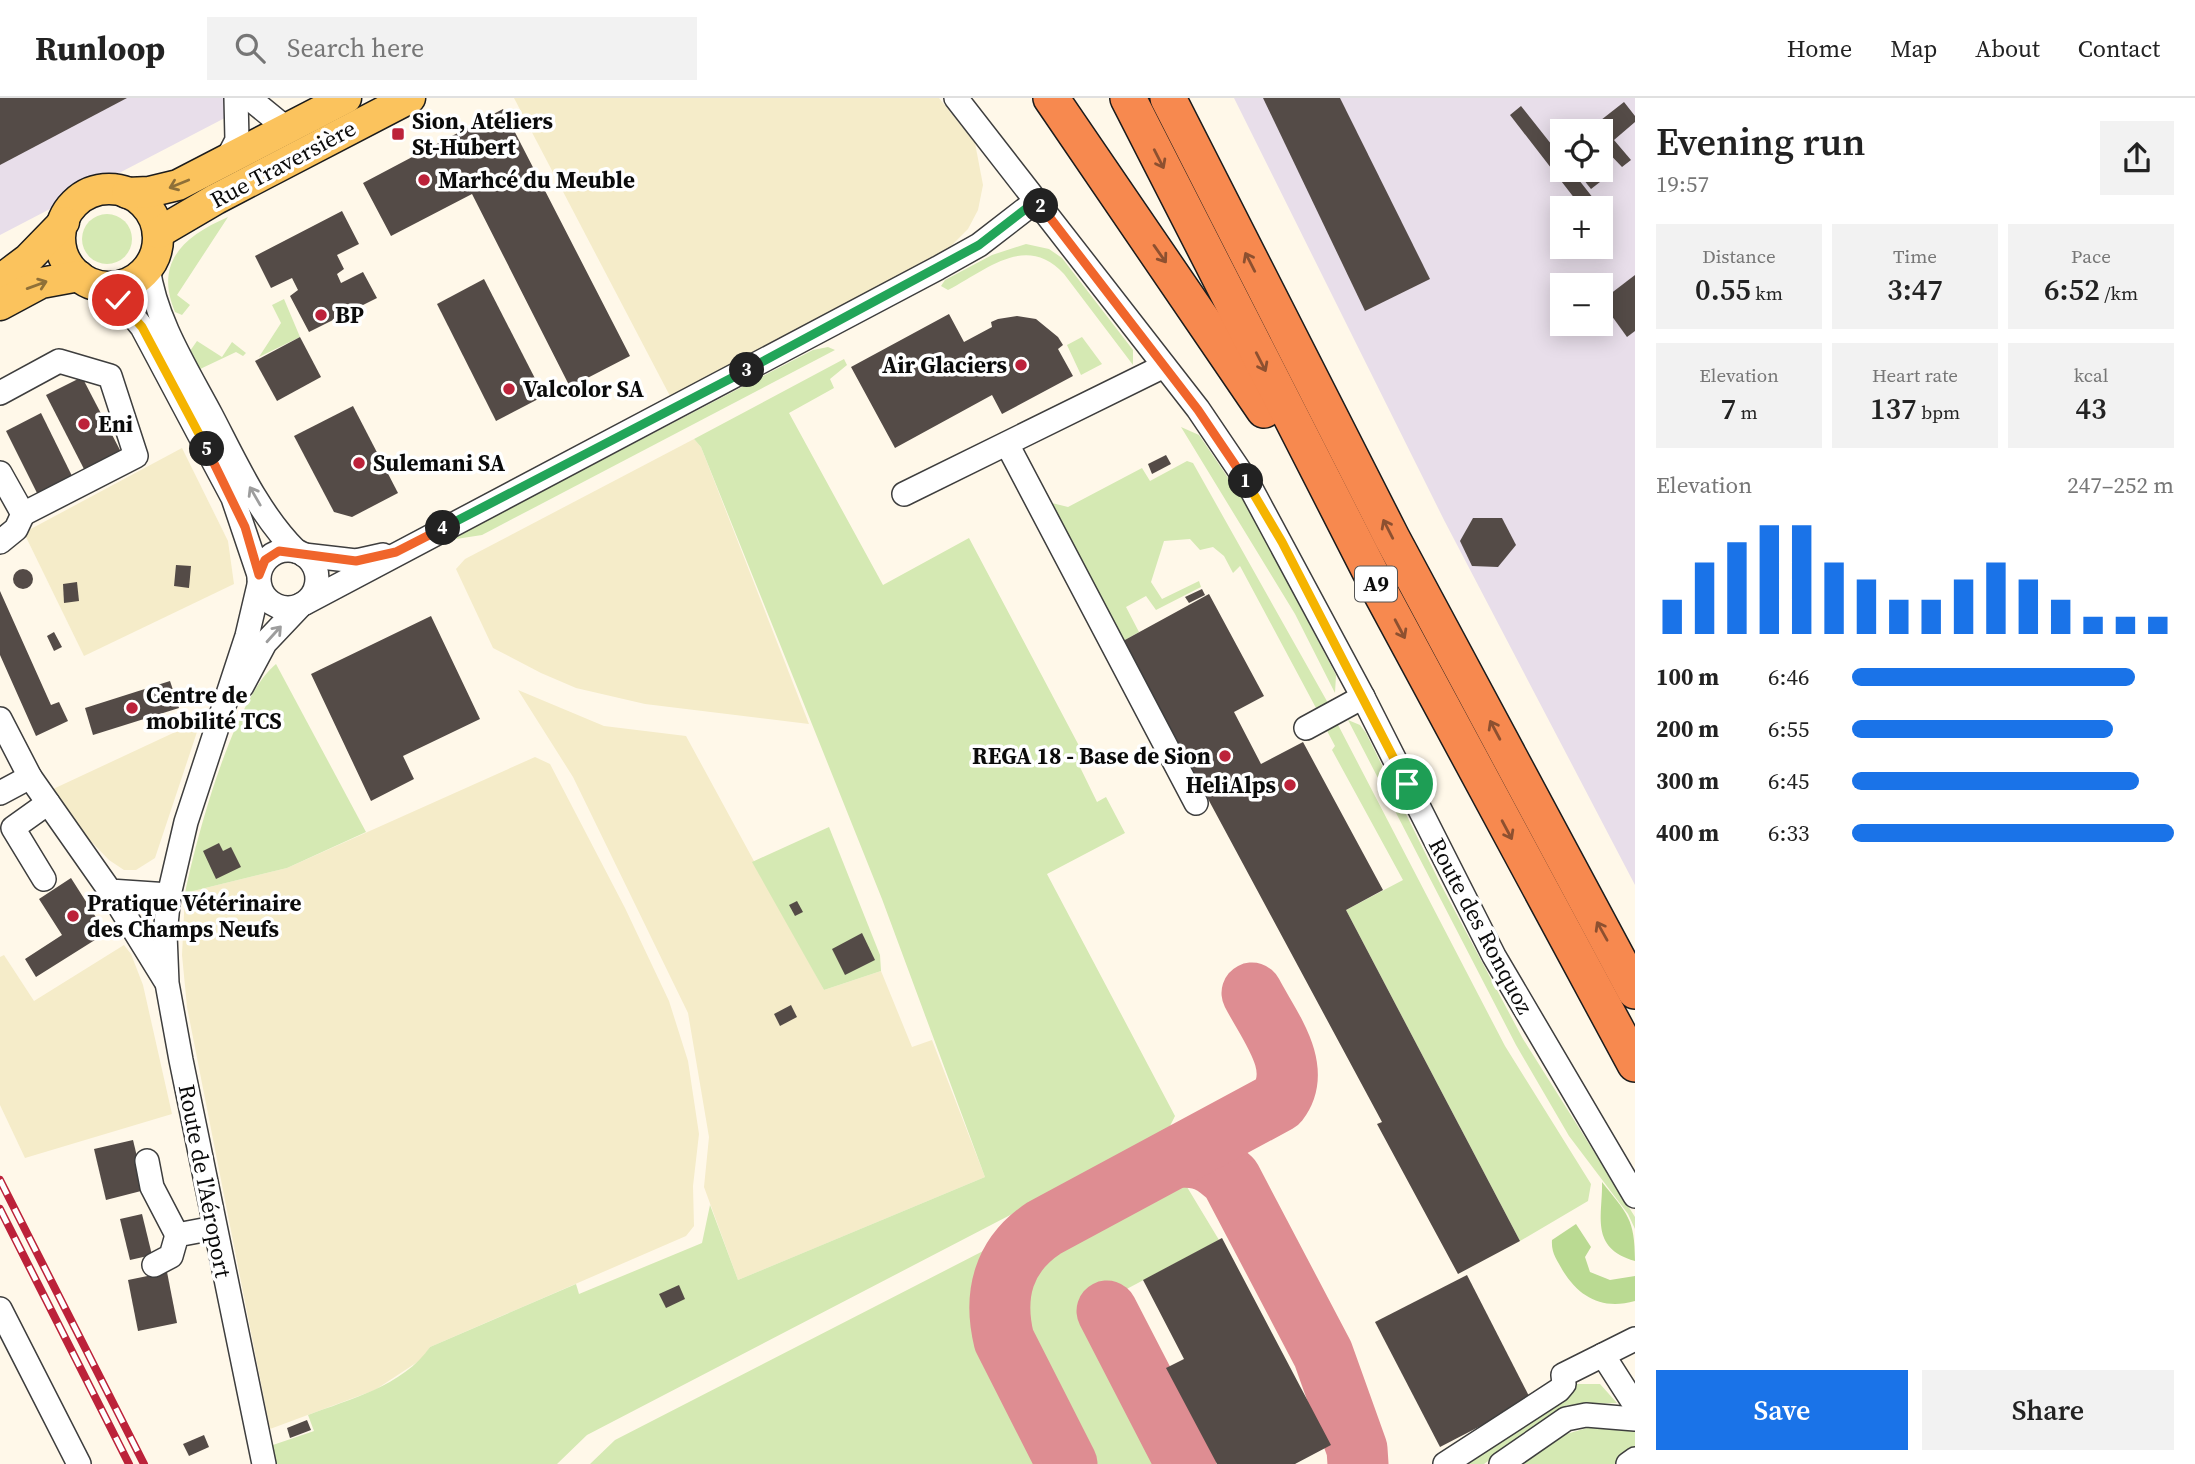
<!DOCTYPE html>
<meta charset="utf-8">
<style>
:root{--surface:#fff;--page:#f2f2f2;--text:#222;--muted:#767676;--line:#e0e0e0;--accent:#1a73e8}
body{margin:0;font-family:"Source Serif 4",serif;background:var(--page);color:var(--text);height:100vh;display:flex;flex-direction:column;font-size:26px;white-space:nowrap}
*{box-sizing:border-box;margin:0}
p{font-size:23px;color:var(--muted)}
.icon{flex:none;width:38px;height:38px;fill:none;stroke:currentColor;stroke-width:2;stroke-linecap:round;stroke-linejoin:round}
.map{position:relative;flex:1;overflow:hidden}
.sheet{display:flex;flex-direction:column;background:var(--surface);width:560px}
.sheet>*{flex:none}
.buttons{position:absolute;left:1550px;top:21px;display:grid;gap:14px}
.buttons a{display:grid;place-items:center;width:63px;height:63px;border-radius:0px;background:var(--surface);box-shadow:0 4px 18px #0003;font-size:35px}
.pin{position:absolute;display:grid;place-items:center;width:60px;height:60px;color:#fff;margin:-30px;border:4px solid #fff;border-radius:50%;box-shadow:0 2px 7px #0007}
.km{position:absolute;width:35px;height:35px;margin:-18px;border-radius:50%;background:#222;color:#fff;font-size:19px;line-height:35px;text-align:center}
.round{display:grid;place-items:center;flex:none;width:74px;height:74px;border-radius:0px;background:var(--page)}
.headline{display:flex;align-items:center;justify-content:space-between;height:119px;padding:0 21px}
h1{font-size:38px;font-weight:600;line-height:52px}
.metrics{display:grid;grid-template-columns:repeat(3,1fr);gap:10px;height:119px;padding:7px 21px}
.metrics div{display:grid;align-content:center;border-radius:0px;background:var(--page);text-align:center}
.metrics b{font-size:30px;font-weight:600}
.metrics small{font-size:19px;font-weight:400}
.metrics p{font-size:19px}
.chart{height:196px;padding:14px 21px}
.chart p{display:flex;justify-content:space-between}
.chart svg{width:100%;height:126px;margin-top:7px;stroke:var(--accent);stroke-width:6}
.cta{display:flex;gap:14px;margin-top:auto;padding:14px 21px}
.cta a{flex:1;height:80px;border-radius:0px;background:var(--accent);color:#fff;font-size:28px;font-weight:600;line-height:80px;text-align:center}
.cta a+a{background:var(--page);color:var(--text)}
ul{padding:0 21px;list-style:none;font-size:23px}
li{display:grid;grid-template-columns:112px 84px 1fr;align-items:center;height:52px}
li i{height:18px;border-radius:9px;background:var(--accent)}
header{display:flex;align-items:center;gap:42px;box-sizing:border-box;height:98px;padding:0 35px;background:var(--surface);border-bottom:2px solid var(--line)}
header strong{font-size:33px}
nav{display:flex;gap:38px;margin-inline-start:auto;font-size:24px}
.search{width:490px;height:63px;background:var(--page);display:flex;align-items:center;gap:18px;box-sizing:border-box;padding:0 24px;border-radius:0px;color:var(--muted);font-size:26px}
main{display:flex;flex:1;min-height:0}
.map>svg:first-child{display:block}
</style>
<header>
<strong>Runloop</strong>
<div class="search"><svg class="icon" aria-label="search" viewBox="0 0 24 24"><circle cx="10" cy="10" r="6"/><path d="M15 15l6 6"/></svg>Search here</div>
<nav><a>Home</a><a>Map</a><a>About</a><a>Contact</a></nav>
</header>
<main>
<div class="map">
<svg width="1635" height="1366" viewBox="0 0 1635 1366">
<rect width="100%" height="100%" fill="#fff8e9"/>
<!-- industrial -->
<g fill="#e8deea" fill-rule="evenodd">
<path d="M 0,0 L 263,0 L 0,137 Z"/>
<path d="M 1234,0 L 1635,0 L 1635,787 L 1444,422 ZM 1563,33 L 1601,33 L 1601,72 L 1563,72 ZM 1563,110 L 1601,110 L 1601,149 L 1563,149 ZM 1563,187 L 1601,187 L 1601,226 L 1563,226 Z"/>
</g>
<!-- farmland -->
<g fill="#f5ecc9">
<path d="M 514,0 L 939,0 L 975,45 L 983,87 L 978,112 L 968,131 L 949,150 L 670,298 Z"/>
<path d="M 694,341 L 701,349 L 809,626 L 645,606 L 576,590 L 541,575 L 493,550 L 456,471 L 465,461 Z"/>
<path d="M 182,350 L 228,443 L 234,486 L 84,558 L 26,439 L 27,433 Z"/>
<path d="M 518,592 L 604,628 L 686,638 L 824,892 L 881,873 L 912,949 L 932,942 L 985,1079 L 738,1182 L 704,1089 L 709,1039 L 688,915 L 573,679 Z"/>
<path d="M 201,622 L 155,760 L 136,772 L 124,772 L 109,762 L 81,733 L 51,692 Z"/>
<path d="M 535,659 L 550,666 L 625,810 L 669,903 L 688,963 L 699,1036 L 693,1088 L 694,1128 L 686,1138 L 430,1249 L 422,1261 L 375,1292 L 270,1331 L 187,909 L 182,857 L 185,795 L 287,770 Z"/>
<path d="M 124,847 L 131,856 L 143,887 L 172,1016 L 25,1060 L 0,1007 L 0,859 L 4,857 L 34,903 Z"/>
</g>
<!-- green -->
<g fill="#d5e9b3">
<circle cx="107" cy="141" r="25"/>
<path d="M 228,119 L 177,197 L 190,207 L 182,217 L 175,214 C 154,164 184,138 228,119 Z"/>
<path d="M 1026,146 L 1049,151 L 1062,160 L 1133,252 L 1133,267 L 1064,176 C 1026,135 988,171 948,192 L 941,188 L 945,182 L 992,157 Z"/>
<path d="M 284,201 L 300,239 L 259,259 L 281,225 L 272,207 Z"/>
<path d="M 1082,239 L 1102,266 L 1081,277 L 1067,247 Z"/>
<path d="M 197,243 L 222,259 L 232,244 L 246,255 L 243,258 L 236,254 L 198,272 L 190,253 Z"/>
<path d="M 828,249 L 835,252 L 482,437 L 456,441 L 458,437 L 813,252 Z"/>
<path d="M 844,261 L 847,267 L 830,281 L 834,290 L 789,315 L 883,487 L 969,440 L 1086,661 L 1078,665 L 1097,704 L 1106,699 L 1125,735 L 1047,776 L 1175,1018 L 1169,1030 L 1016,1114 L 587,1337 L 557,1366 L 275,1366 L 270,1348 L 314,1333 L 308,1317 C 350,1301 403,1288 430,1249 L 576,1186 L 579,1196 L 702,1145 L 710,1107 L 738,1182 L 985,1079 L 882,801 L 701,349 L 694,341 Z"/>
<path d="M 1181,329 L 1199,337 L 1248,409 L 1336,577 L 1335,595 L 1295,516 Z"/>
<path d="M 1187,363 L 1193,365 L 1328,605 L 1316,610 L 1240,468 L 1233,475 L 1224,458 L 1213,449 L 1200,452 L 1190,441 L 1164,443 L 1151,484 L 1162,501 L 1199,483 L 1201,489 L 1156,512 L 1146,498 L 1126,509 L 1139,534 L 1123,543 L 1048,404 L 1068,409 L 1142,370 L 1150,383 Z"/>
<path d="M 276,566 L 366,734 L 287,770 L 185,795 C 196,740 234,600 276,566 Z"/>
<path d="M 1348,622 L 1360,627 L 1366,635 L 1440,785 L 1523,941 L 1635,1119 L 1635,1131 L 1628,1116 L 1569,1038 L 1516,947 Z"/>
<path d="M 1336,623 L 1505,948 L 1591,1086 L 1588,1103 L 1520,1143 L 1346,812 L 1403,782 L 1332,652 L 1335,648 L 1325,629 Z"/>
<path d="M 829,729 L 880,857 L 881,873 L 824,892 L 752,764 Z"/>
<path d="M 1184,1084 L 1219,1142 L 1089,1211 L 1169,1366 L 1087,1366 L 1026,1249 L 1022,1216 L 1028,1184 L 1048,1157 Z"/>
<path d="M 987,1151 C 975,1177 969,1202 976,1230 L 1048,1366 L 590,1366 L 615,1342 Z"/>
<path d="M 1577,1286 L 1600,1286 L 1617,1305 L 1567,1307 L 1484,1366 L 1462,1366 Z"/>
<path d="M 1587,1330 L 1618,1330 L 1635,1334 L 1635,1352 L 1617,1366 L 1523,1366 L 1563,1337 Z"/>
</g>
<!-- forest -->
<g fill="#bada92">
<path d="M 1602,1084 C 1627,1116 1635,1120 1635,1163 C 1589,1150 1603,1117 1602,1084 Z"/>
<path d="M 1576,1126 L 1591,1149 L 1585,1159 L 1590,1174 L 1610,1182 L 1635,1178 L 1635,1203 C 1603,1212 1580,1200 1563,1173 C 1557,1162 1551,1155 1552,1142 Z"/>
</g>
<g fill="none" stroke-linecap="round" stroke-linejoin="round">
<!-- taxiway -->
<g stroke="#de8d92" stroke-width="61">
<path d="M 1177,1059 C 1202,1058 1213,1064 1231,1081 L 1323,1256 L 1357,1351 L 1358,1366"/>
<path d="M 1107,1213 L 1186,1366"/>
<path d="M 1067,1366 L 1004,1242 C 993,1197 1003,1157 1044,1130 L 1278,1004 C 1304,970 1269,928 1252,895"/>
</g>
</g>
<!-- building -->
<g fill="#544b47">
<path d="M 0,0 L 127,0 L 0,67 Z"/>
<path d="M 1263,0 L 1340,0 L 1430,181 L 1365,213 Z"/>
<path d="M 1624,4 L 1635,18 L 1635,24 L 1614,42 L 1631,62 L 1622,69 L 1601,47 L 1601,33 L 1587,33 Z"/>
<path d="M 1521,8 L 1563,61 L 1563,72 L 1571,72 L 1601,110 L 1582,110 L 1510,17 Z"/>
<path d="M 503,11 L 630,258 L 570,289 L 472,96 L 391,138 L 363,85 Z"/>
<path d="M 1576,72 L 1591,72 L 1600,84 L 1591,91 Z"/>
<path d="M 342,113 L 359,146 L 337,157 L 344,171 L 337,176 L 341,185 L 363,174 L 377,200 L 309,234 L 290,198 L 298,192 L 292,180 L 271,190 L 255,158 Z"/>
<path d="M 1635,177 L 1635,233 L 1627,239 L 1601,203 Z"/>
<path d="M 484,181 L 544,298 L 496,323 L 437,206 Z"/>
<path d="M 949,216 L 964,244 L 992,229 L 991,224 L 998,221 L 1017,218 L 1036,221 L 1058,239 L 1063,247 L 1058,251 L 1073,278 L 1002,316 L 992,297 L 895,350 L 851,269 Z"/>
<path d="M 300,239 L 321,279 L 277,303 L 255,263 Z"/>
<path d="M 82,279 L 121,354 L 85,373 L 46,297 Z"/>
<path d="M 353,308 L 398,395 L 352,419 L 334,414 L 294,338 Z"/>
<path d="M 41,315 L 73,380 L 38,397 L 6,333 Z"/>
<path d="M 1166,357 L 1171,366 L 1152,376 L 1148,366 Z"/>
<path d="M 1473,420 L 1502,420 L 1516,447 L 1498,469 L 1472,468 L 1460,443 Z"/>
<path d="M 176,467 L 191,468 L 189,490 L 174,488 Z"/>
<circle cx="23" cy="481" r="10"/>
<path d="M 77,484 L 79,503 L 64,505 L 63,486 Z"/>
<path d="M 1202,491 L 1205,497 L 1189,505 L 1185,499 Z"/>
<path d="M 0,493 L 51,607 L 59,604 L 68,623 L 36,638 L 0,557 Z"/>
<path d="M 1209,496 L 1264,598 L 1234,614 L 1261,666 L 1303,644 L 1383,792 L 1346,812 L 1520,1143 L 1458,1176 L 1377,1026 L 1382,1024 L 1123,543 Z"/>
<path d="M 431,518 L 480,621 L 403,658 L 414,681 L 371,703 L 311,576 Z"/>
<path d="M 54,534 L 62,549 L 54,553 L 47,538 Z"/>
<path d="M 170,583 L 179,610 L 93,637 L 85,610 Z"/>
<path d="M 219,745 L 223,753 L 231,749 L 241,769 L 216,781 L 203,753 Z"/>
<path d="M 71,780 L 106,835 L 36,879 L 25,861 L 62,837 L 39,801 Z"/>
<path d="M 797,803 L 803,814 L 795,818 L 789,807 Z"/>
<path d="M 862,835 L 875,862 L 845,877 L 832,851 Z"/>
<path d="M 791,907 L 797,919 L 780,928 L 774,916 Z"/>
<path d="M 133,1042 L 145,1092 L 106,1102 L 94,1051 Z"/>
<path d="M 142,1116 L 152,1157 L 130,1162 L 120,1121 Z"/>
<path d="M 1222,1140 L 1331,1347 L 1295,1366 L 1217,1366 L 1166,1270 L 1184,1261 L 1143,1182 Z"/>
<path d="M 167,1174 L 177,1225 L 138,1233 L 128,1182 Z"/>
<path d="M 1467,1177 L 1531,1302 L 1440,1349 L 1375,1224 Z"/>
<path d="M 679,1187 L 685,1201 L 666,1210 L 659,1196 Z"/>
<path d="M 307,1322 L 311,1332 L 290,1340 L 287,1330 Z"/>
<path d="M 204,1337 L 209,1349 L 189,1358 L 183,1346 Z"/>
</g>
<g fill="none" stroke-linecap="round" stroke-linejoin="round">
<!-- minor casing -->
<g stroke="#3e3e3e" stroke-width="26">
<g id="minor">
<path d="M 249,0 L 287,31"/>
<path d="M 956,0 L 1198,311 L 1248,385 L 1363,599 L 1494,858 L 1635,1098"/>
<path d="M 226,63 L 237,42 L 236,0"/>
<path d="M 148,169 C 155,222 186,270 211,317 C 235,363 258,415 296,453"/>
<path d="M 100,188 L 124,207 L 142,229 L 233,400 L 259,477"/>
<path d="M 0,295 L 59,263 L 110,278 L 136,358 L 23,416 L 0,375"/>
<path d="M 1007,346 L 1196,705"/>
<path d="M 904,396 L 1164,268"/>
<path d="M 0,444 L 16,431 L 23,416"/>
<circle cx="288" cy="481" r="29"/>
<path d="M 304,457 L 356,463 L 383,457"/>
<path d="M 259,487 L 247,538 L 186,724 L 169,797 L 165,836 L 167,885 L 181,962 L 264,1366"/>
<path d="M 305,505 L 938,170 L 979,147 L 1036,103"/>
<path d="M 242,588 L 265,545 L 301,507"/>
<path d="M 0,621 L 30,679 L 110,793 L 169,797"/>
<path d="M 1306,630 L 1363,599"/>
<path d="M 0,695 L 30,679"/>
<path d="M 44,781 L 13,730 L 48,705"/>
<path d="M 110,793 L 165,882"/>
<path d="M 147,1063 L 152,1089 L 177,1137"/>
<path d="M 154,1167 L 171,1158 L 177,1137 L 214,1130"/>
<path d="M 0,1211 L 79,1366"/>
<path d="M 1603,1257 L 1635,1307"/>
<path d="M 1445,1366 L 1559,1292 L 1564,1286 L 1563,1277 L 1635,1241"/>
<path d="M 1501,1366 L 1566,1321 L 1586,1317 L 1635,1321"/>
<path d="M 1628,1366 L 1635,1361"/>
</g>
</g>
<!-- major casing -->
<g stroke="#1c1c1c" stroke-width="33">
<g id="major">
<circle cx="109" cy="140" r="49"/>
<path d="M 127,95 L 149,94 L 178,87 L 346,0"/>
<path d="M 158,135 L 216,101 L 410,0"/>
<path d="M 0,182 L 28,161 L 64,124"/>
<path d="M 0,207 L 41,185 L 79,178"/>
</g>
</g>
<!-- highway casing -->
<g stroke="#1c1c1c" stroke-width="38">
<g id="highway">
<path d="M 1051,0 L 1264,312"/>
<path d="M 1128,0 L 1380,493 L 1635,966"/>
<path d="M 1168,0 L 1392,440 L 1635,893"/>
</g>
</g>
<!-- minor -->
<use href="#minor" stroke="#fff" stroke-width="23"/>
<!-- major -->
<use href="#major" stroke="#fbc35d" stroke-width="30"/>
<!-- highway -->
<use href="#highway" stroke="#f7894f" stroke-width="35"/>
<!-- rail casing -->
<g stroke="#bc223a" stroke-width="8">
<g id="rail">
<path d="M 0,1082 L 144,1366"/>
<path d="M 0,1111 L 129,1366"/>
</g>
</g>
<!-- rail -->
<use href="#rail" stroke="#fff" stroke-width="5" stroke-dasharray="16" stroke-linecap="butt"/>
</g>
<!-- one-way arrows -->
<defs><path id="oneway-shaft" d="M-6 0H5M1.5-3L5.5 0L1.5 3" fill="none" stroke-width="1.6" stroke-linecap="round" stroke-linejoin="round" transform="scale(1.75)"/></defs>
<g stroke="#8d5030">
<use href="#oneway-shaft" transform="translate(1159 61) rotate(63)"/>
<use href="#oneway-shaft" transform="translate(1160 156) rotate(55)"/>
<use href="#oneway-shaft" transform="translate(1250 164) rotate(-117)"/>
<use href="#oneway-shaft" transform="translate(1261 264) rotate(63)"/>
<use href="#oneway-shaft" transform="translate(1388 431) rotate(-117)"/>
<use href="#oneway-shaft" transform="translate(1400 531) rotate(62)"/>
<use href="#oneway-shaft" transform="translate(1495 632) rotate(-118)"/>
<use href="#oneway-shaft" transform="translate(1507 732) rotate(62)"/>
<use href="#oneway-shaft" transform="translate(1602 833) rotate(-119)"/>
</g>
<g stroke="#8f7038">
<use href="#oneway-shaft" transform="translate(179 86) rotate(158)"/>
<use href="#oneway-shaft" transform="translate(37 187) rotate(-20)"/>
</g>
<g stroke="#9d9d9d">
<use href="#oneway-shaft" transform="translate(255 398) rotate(-120)"/>
<use href="#oneway-shaft" transform="translate(274 536) rotate(-48)"/>
</g>
<g fill="none" stroke-linecap="round" stroke-linejoin="round">
<!-- split-1 casing -->
<g stroke="#fff" stroke-width="14">
<path id="split-1" d="M 1246,383 L 1282,444 L 1407,686"/>
</g>
<!-- split-2 casing -->
<g stroke="#fff" stroke-width="14">
<path id="split-2" d="M 1041,108 L 1198,312 L 1246,383"/>
</g>
<!-- split-3 casing -->
<g stroke="#fff" stroke-width="14">
<path id="split-3" d="M 747,272 L 979,147 L 1036,103 L 1041,108"/>
</g>
<!-- split-4 casing -->
<g stroke="#fff" stroke-width="14">
<path id="split-4" d="M 443,430 L 747,272"/>
</g>
<!-- split-5 casing -->
<g stroke="#fff" stroke-width="14">
<path id="split-5" d="M 207,351 L 245,429 L 259,477 L 265,462 L 279,453 L 356,463 L 396,454 L 443,430"/>
</g>
<!-- split-6 casing -->
<g stroke="#fff" stroke-width="14">
<path id="split-6" d="M 118,202 L 142,229 L 207,351"/>
</g>
<!-- split-1 -->
<use href="#split-1" stroke="#f5b400" stroke-width="9"/>
<!-- split-2 -->
<use href="#split-2" stroke="#f0652b" stroke-width="9"/>
<!-- split-3 -->
<use href="#split-3" stroke="#22a559" stroke-width="9"/>
<!-- split-4 -->
<use href="#split-4" stroke="#22a559" stroke-width="9"/>
<!-- split-5 -->
<use href="#split-5" stroke="#f0652b" stroke-width="9"/>
<!-- split-6 -->
<use href="#split-6" stroke="#f5b400" stroke-width="9"/>
</g>
<!-- markers -->
<g fill="#bc223a" stroke="#fff" stroke-width="2.5">
<rect x="391" y="29" width="14" height="14" rx="3.5"/>
<circle cx="424" cy="82" r="7"/>
<circle cx="321" cy="217" r="7"/>
<circle cx="1021" cy="267" r="7"/>
<circle cx="509" cy="291" r="7"/>
<circle cx="84" cy="326" r="7"/>
<circle cx="359" cy="365" r="7"/>
<circle cx="132" cy="610" r="7"/>
<circle cx="1225" cy="658" r="7"/>
<circle cx="1290" cy="687" r="7"/>
<circle cx="73" cy="818" r="7"/>
</g>
<g text-anchor="middle" stroke-width="7" stroke-linejoin="round" paint-order="stroke">
<!-- shield labels -->
<rect fill="#fff" stroke="#545454" stroke-width="2" x="1355" y="468.5" width="42" height="35" rx="5"/>
<g font-size="21" font-weight="bold" fill="#0b0b0b">
<text x="1376" y="493">A9</text>
</g>
<!-- poi labels -->
<g font-size="23" font-weight="bold" fill="#0b0b0b" stroke="#fff" text-anchor="start">
<text x="412" y="31">Sion, Ateliers<tspan x="412" dy="26">St-Hubert</tspan></text>
<text x="438" y="90">Marhcé du Meuble</text>
<text x="335" y="225">BP</text>
<text x="1007" y="275" text-anchor="end">Air Glaciers</text>
<text x="523" y="299">Valcolor SA</text>
<text x="98" y="334">Eni</text>
<text x="373" y="373">Sulemani SA</text>
<text x="146" y="605">Centre de<tspan x="146" dy="26">mobilité TCS</tspan></text>
<text x="1211" y="666" text-anchor="end">REGA 18 - Base de Sion</text>
<text x="1276" y="695" text-anchor="end">HeliAlps</text>
<text x="87" y="813">Pratique Vétérinaire<tspan x="87" dy="26">des Champs Neufs</tspan></text>
</g>
<!-- street labels -->
<g font-size="23" fill="#0b0b0b" stroke="#fff">
<text transform="translate(283 66) rotate(-28)" y="8">Rue Traversière</text>
<text transform="translate(1481 828) rotate(62)" y="8">Route des Ronquoz</text>
<text transform="translate(205 1083) rotate(79)" y="8">Route de l'Aéroport</text>
</g>
</g>
</svg>
<div class="buttons">
<a><svg class="icon" aria-label="locate" viewBox="0 0 24 24"><circle cx="12" cy="12" r="6"/><path d="M12 2v4M12 18v4M2 12h4M18 12h4"/></svg></a>
<a>+</a>
<a>−</a>
</div>
<div class="pin" style="left:1407px;top:686px;background:#1e9e55"><svg class="icon" aria-label="arrive" viewBox="0 0 24 24"><path d="M6 21V4h12l-3 4 3 4H6"/></svg></div>
<div class="pin" style="left:118px;top:202px;background:#d93025"><svg class="icon" aria-label="check" viewBox="0 0 24 24"><path d="M5 12l5 5 9-10"/></svg></div>
<b class="km" style="left:1246px;top:383px">1</b>
<b class="km" style="left:1041px;top:108px">2</b>
<b class="km" style="left:747px;top:272px">3</b>
<b class="km" style="left:443px;top:430px">4</b>
<b class="km" style="left:207px;top:351px">5</b>
</div>
<section class="sheet">
<div class="headline"><div><h1>Evening run</h1><p>19:57</p></div><a class="round"><svg class="icon" aria-label="share" viewBox="0 0 24 24"><path d="M12 15V3M7 8l5-5 5 5M5 13v7h14v-7"/></svg></a></div>
<div class="metrics">
<div><p>Distance</p><b>0.55<small> km</small></b></div>
<div><p>Time</p><b>3:47</b></div>
<div><p>Pace</p><b>6:52<small> /km</small></b></div>
</div>
<div class="metrics">
<div><p>Elevation</p><b>7<small> m</small></b></div>
<div><p>Heart rate</p><b>137<small> bpm</small></b></div>
<div><p>kcal</p><b>43</b></div>
</div>
<div class="chart"><p><span>Elevation</span>247–252 m</p>
<svg viewBox="0 0 160 44" preserveAspectRatio="none"><path d="M5 44V32M15 44V19M25 44V12M35 44V6M45 44V6M55 44V19M65 44V25M75 44V32M85 44V32M95 44V25M105 44V19M115 44V25M125 44V32M135 44V38M145 44V38M155 44V38"/></svg>
</div>
<ul>
<li><b>100 m</b>6:46<i style="width:88%"></i></li>
<li><b>200 m</b>6:55<i style="width:81%"></i></li>
<li><b>300 m</b>6:45<i style="width:89%"></i></li>
<li><b>400 m</b>6:33<i style="width:100%"></i></li>
</ul>
<div class="cta"><a>Save</a><a>Share</a></div>
</section>
</main>
